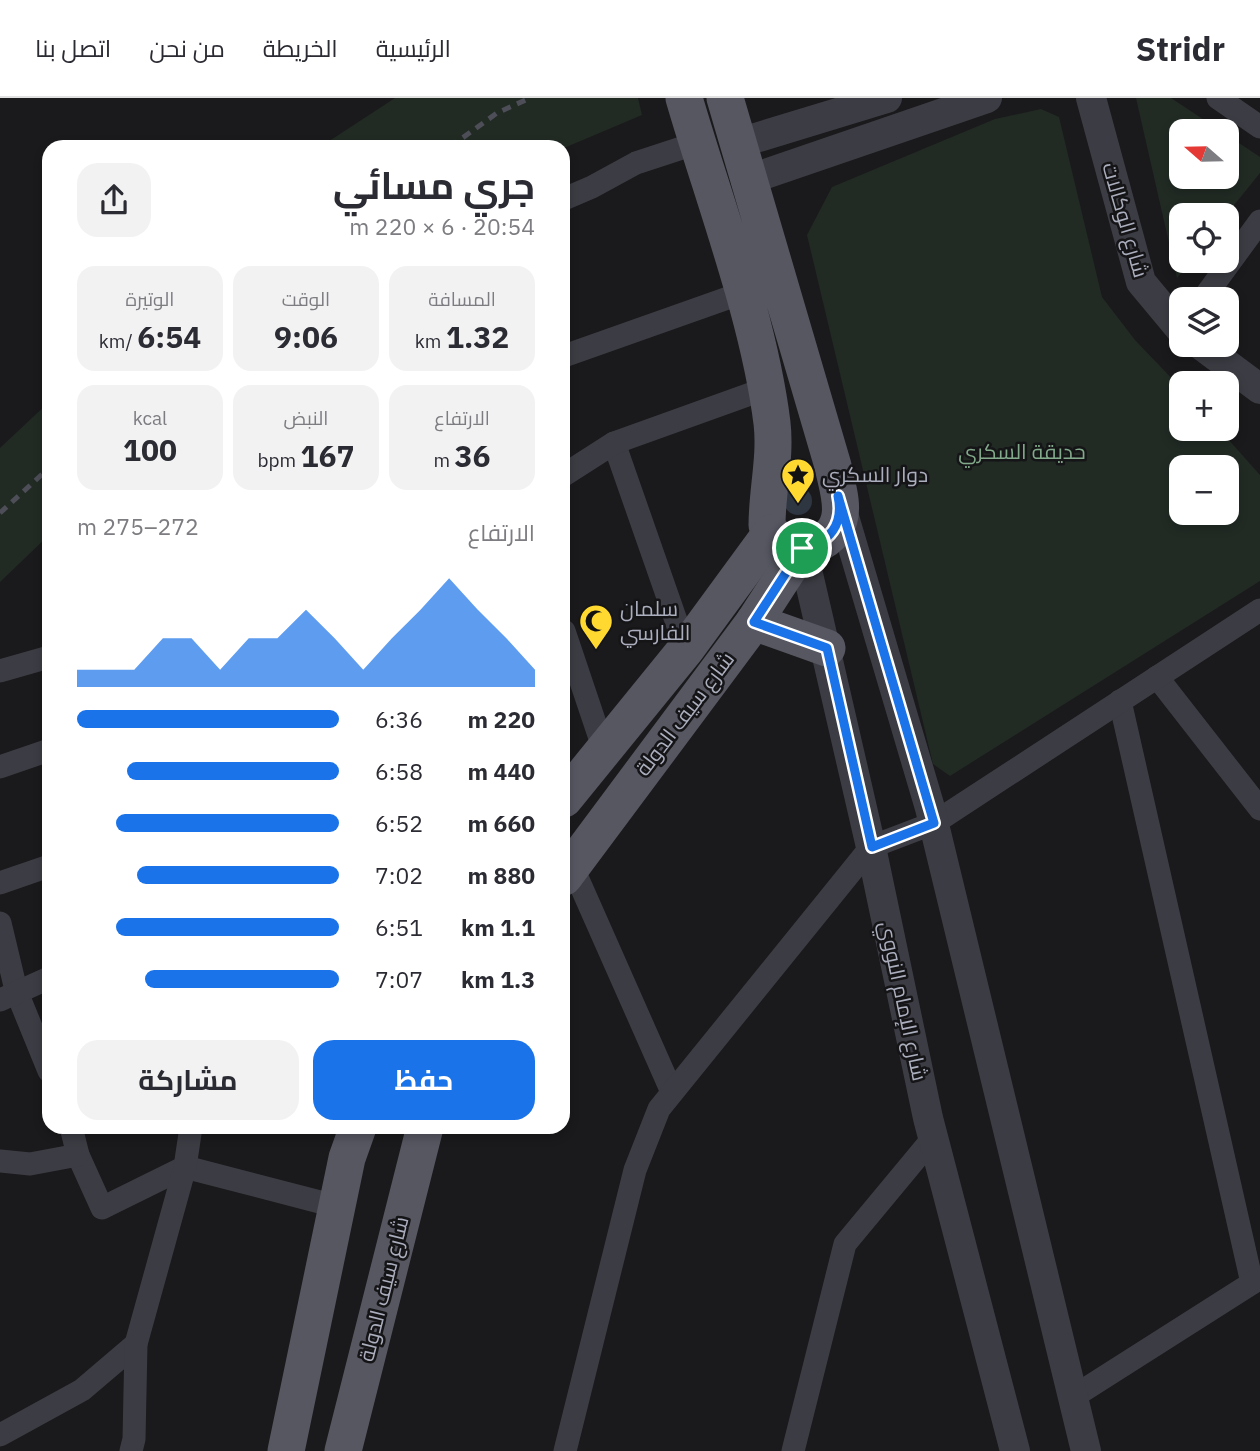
<!DOCTYPE html>
<html lang="ar">
<meta charset="utf-8">
<style>
:root{--surface:#fff;--page:#f2f2f3;--text:#2b2b33;--muted:#7c7c81;--line:#e1e1e2;--accent:#1a73e8}
body{margin:0;font-family:"IBM Plex Sans",Cairo,sans-serif;background:var(--page);color:var(--text);direction:rtl;height:100vh;display:flex;flex-direction:column;font-size:26px;white-space:nowrap}
*{box-sizing:border-box;margin:0}
p{font-size:23px;color:var(--muted)}
.icon{flex:none;width:38px;height:38px;fill:none;stroke:currentColor;stroke-width:2;stroke-linecap:round;stroke-linejoin:round}
.map{position:relative;flex:1;overflow:hidden;direction:ltr}
.sheet{position:absolute;left:42px;top:42px;width:528px;height:994px;display:flex;flex-direction:column;background:var(--surface);border-radius:21px;box-shadow:0 4px 10px #0003;direction:rtl}
.sheet>*{flex:none}
.needle{width:46px;rotate:290deg}
.controls{position:absolute;left:1169px;top:21px;display:grid;gap:14px}
.controls a{display:grid;place-items:center;width:70px;height:70px;border-radius:14px;background:var(--surface);box-shadow:0 4px 10px #0003;font-size:35px}
.pin{position:absolute;display:grid;place-items:center;width:60px;height:60px;color:#fff;margin:-30px;border:4px solid #fff;border-radius:50%;box-shadow:0 2px 7px #0007}
.round{display:grid;place-items:center;flex:none;width:74px;height:74px;border-radius:21px;background:var(--page)}
.summary{display:flex;align-items:center;justify-content:space-between;height:119px;padding:0 35px}
h1{font-size:38px;font-weight:700;line-height:52px}
.figures{display:grid;grid-template-columns:repeat(3,1fr);gap:10px;height:119px;padding:7px 35px}
.figures div{display:grid;align-content:center;border-radius:18px;background:var(--page);text-align:center}
.figures b{font-size:30px;font-weight:700}
.figures small{font-size:19px;font-weight:400}
.figures p{font-size:19px}
.chart{height:196px;padding:14px 35px}
.chart p{display:flex;justify-content:space-between}
.chart svg{width:100%;height:126px;margin-top:7px;fill:var(--accent);opacity:.7}
.cta{display:flex;gap:14px;margin-top:auto;padding:14px 35px}
.cta a{flex:1;height:80px;border-radius:21px;background:var(--accent);color:#fff;font-size:28px;font-weight:700;line-height:80px;text-align:center}
.cta a+a{background:var(--page);color:var(--text)}
ul{padding:0 35px;list-style:none;font-size:23px}
li{display:grid;grid-template-columns:112px 84px 1fr;align-items:center;height:52px}
li i{height:18px;border-radius:9px;background:var(--accent)}
header{display:flex;align-items:center;gap:42px;box-sizing:border-box;height:98px;padding:0 35px;background:var(--surface);border-bottom:2px solid var(--line)}
header strong{font-size:33px}
nav{display:flex;gap:38px;margin-inline-start:auto;font-size:24px}
.map>svg:first-child{display:block}
</style>
<header>
<strong>Stridr</strong>
<nav><a>الرئيسية</a><a>الخريطة</a><a>من نحن</a><a>اتصل بنا</a></nav>
</header>
<div class="map">
<svg width="1260" height="1353" viewBox="0 0 1260 1353">
<rect width="100%" height="100%" fill="#1a1a1c"/>
<!-- green -->
<g fill="#212b24" fill-rule="evenodd">
<path d="M 395,0 L 638,0 L 642,17 L 564,50 L 320,49 Z"/>
<path d="M 1136,0 L 1171,0 L 1221,33 L 1181,33 L 1181,79 L 1227,79 L 1227,37 L 1260,59 L 1260,75 L 1226,117 L 1181,117 L 1181,163 L 1191,163 L 1177,180 Z"/>
<path d="M 1041,11 L 1059,19 L 1102,199 L 1135,242 L 1181,290 L 1181,331 L 1219,331 L 1260,377 L 1260,483 L 950,678 L 933,666 L 807,137 L 832,89 L 995,21 ZM 1181,369 L 1227,369 L 1227,415 L 1181,415 Z"/>
<path d="M 49,304 L 49,437 L 0,484 L 0,350 Z"/>
</g>
<!-- water -->
<circle fill="#2e3642" cx="798" cy="403" r="14"/>
<g fill="none" stroke-linecap="round" stroke-linejoin="round">
<!-- minor -->
<g stroke="#3c3c44" stroke-width="23">
<path d="M 1218,0 L 1260,29"/>
<path d="M 564,101 L 592,89 L 636,65 L 697,45"/>
<path d="M 1203,201 L 1260,123"/>
<path d="M 564,258 L 742,195"/>
<path d="M 614,345 L 686,551"/>
<path d="M 564,377 L 614,345 L 767,290"/>
<path d="M 564,533 L 604,652"/>
<path d="M 0,573 L 49,559"/>
<path d="M 1157,579 L 1260,711"/>
<path d="M 1120,603 L 1252,1185"/>
<path d="M 0,669 L 49,652"/>
<path d="M 572,768 L 672,994"/>
<path d="M 0,785 L 49,768"/>
<path d="M 0,825 L 16,892 L 49,973"/>
<path d="M 0,902 L 49,880"/>
<path d="M 78,1057 L 102,1110 L 185,1069 L 339,1109"/>
<path d="M 0,1063 L 30,1066 L 78,1057 L 71,1029"/>
<path d="M 1073,1299 L 1260,1180"/>
<path d="M 0,1337 L 82,1292 L 136,1246"/>
<path d="M 131,1353 L 134,1341 L 136,1246 L 185,1069 L 191,1029"/>
<path d="M 565,1353 L 635,1072 L 659,1011 L 871,749 L 934,725 L 1260,512"/>
<path d="M 793,1353 L 845,1146 L 933,1040"/>
</g>
<!-- tertiary -->
<g stroke="#3c3c44" stroke-width="30">
<path d="M 1091,0 L 1141,184 L 1181,232"/>
<path d="M 739,45 L 887,0"/>
<path d="M 748,82 L 987,0"/>
<path d="M 1201,247 L 1260,291"/>
<path d="M 839,402 L 930,710 L 1086,1353"/>
<path d="M 802,450 L 871,749 L 928,1020 L 1015,1353"/>
</g>
<!-- primary -->
<g stroke="#565761" stroke-width="37">
<path d="M 684,0 C 714,103 759,220 772,325 C 776,359 767,393 767,427 C 780,458 830,455 839,422 C 844,406 836,384 833,368 L 725,0"/>
<path d="M 754,524 L 827,550"/>
<path d="M 564,701 L 686,551 L 771,435"/>
<path d="M 564,779 L 754,524 L 802,450"/>
<path d="M 286,1353 L 347,1060 L 358,1029"/>
<path d="M 343,1353 L 425,1029"/>
</g>
<!-- rail -->
<g stroke="#4d4e57" stroke-width="5" stroke-dasharray="9 7" stroke-linecap="butt">
<path d="M 450,49 L 497,15 L 530,0"/>
<path d="M 0,415 L 49,370"/>
</g>
</g>
<g fill="none" stroke-linecap="round" stroke-linejoin="round">
<!-- route casing -->
<g stroke="#fff" stroke-width="14">
<path id="route" d="M 838,398 L 934,725 L 872,749 L 827,550 L 754,524 L 802,450 C 830,445 844,426 838,398 Z"/>
</g>
<!-- route -->
<use href="#route" stroke="#1a73e8" stroke-width="9"/>
</g>
<!-- icons -->
<defs>
<g id="sight-pin" transform="scale(1.75)"><path d="M0 17L-7.5 6A9.5 9.5 0 1 1 7.5 6Z" fill="#ffd92f" stroke="#151517"/><path d="M0-6L1.8-2.2L6-1.7L2.9 1.2L3.7 5.4L0 3.3L-3.7 5.4L-2.9 1.2L-6-1.7L-1.8-2.2Z" fill="#111"/></g>
<g id="mosque-pin" transform="scale(1.75)"><path d="M0 17L-7.5 6A9.5 9.5 0 1 1 7.5 6Z" fill="#ffd92f" stroke="#151517"/><path d="M3.5-4.9A6 6 0 1 0 3.5 4.9A5 5 0 1 1 3.5-4.9Z" fill="#111"/></g>
</defs>
<g fill-rule="evenodd">
<use href="#sight-pin" x="798" y="377"/>
<use href="#mosque-pin" x="596" y="523"/>
</g>
<g text-anchor="middle" stroke-width="5" stroke-linejoin="round" paint-order="stroke">
<!-- street labels -->
<g font-size="21" fill="#abaebd" stroke="#151517">
<text transform="translate(1125 122) rotate(74)" y="7">شارع الوكالات</text>
<text transform="translate(685 616) rotate(-53)" y="7">شارع سيف الدولة</text>
<text transform="translate(903 903) rotate(78)" y="7">شارع الإمام النووي</text>
<text transform="translate(384 1191) rotate(-76)" y="7">شارع سيف الدولة</text>
</g>
<!-- park labels -->
<g font-size="21" fill="#81a98a" stroke="#151517">
<text x="1022" y="361">حديقة السكري</text>
</g>
<!-- poi labels -->
<g font-size="21" fill="#abaebd" stroke="#151517" text-anchor="start">
<text x="822" y="384">دوار السكري</text>
<text x="620" y="518">سلمان<tspan x="620" dy="24">الفارسي</tspan></text>
</g>
</g>
</svg>
<div class="controls">
<a><svg class="needle" viewBox="-14 -14 28 28"><path d="M0-13l5 13h-10z" fill="#e53935"/><path d="M0 13l5-13h-10z" fill="#7c7c81"/></svg></a>
<a><svg class="icon" aria-label="locate" viewBox="0 0 24 24"><circle cx="12" cy="12" r="6"/><path d="M12 2v4M12 18v4M2 12h4M18 12h4"/></svg></a>
<a><svg class="icon" aria-label="layers" viewBox="0 0 24 24"><path d="M12 4l9 5-9 5-9-5zM3 14l9 5 9-5"/></svg></a>
<a>+</a>
<a>−</a>
</div>
<div class="pin" style="left:802px;top:450px;background:#1e9e55"><svg class="icon" aria-label="arrive" viewBox="0 0 24 24"><path d="M6 21V4h12l-3 4 3 4H6"/></svg></div>
<section class="sheet">
<div class="summary"><div><h1>جري مسائي</h1><p>20:54 · 6 × 220 m</p></div><a class="round"><svg class="icon" aria-label="share" viewBox="0 0 24 24"><path d="M12 15V3M7 8l5-5 5 5M5 13v7h14v-7"/></svg></a></div>
<div class="figures">
<div><p>المسافة</p><b>1.32<small> km</small></b></div>
<div><p>الوقت</p><b>9:06</b></div>
<div><p>الوتيرة</p><b>6:54<small> /km</small></b></div>
</div>
<div class="figures">
<div><p>الارتفاع</p><b>36<small> m</small></b></div>
<div><p>النبض</p><b>167<small> bpm</small></b></div>
<div><p>kcal</p><b>100</b></div>
</div>
<div class="chart"><p><span>الارتفاع</span>272–275 m</p>
<svg viewBox="0 0 160 44" preserveAspectRatio="none"><path d="M0 44V38L10 38L20 38L30 27L40 27L50 38L60 27L70 27L80 17L90 27L100 38L110 27L120 17L130 6L140 17L150 27L160 38V44z"/></svg>
</div>
<ul>
<li><b>220 m</b>6:36<i style="width:100%"></i></li>
<li><b>440 m</b>6:58<i style="width:81%"></i></li>
<li><b>660 m</b>6:52<i style="width:85%"></i></li>
<li><b>880 m</b>7:02<i style="width:77%"></i></li>
<li><b>1.1 km</b>6:51<i style="width:85%"></i></li>
<li><b>1.3 km</b>7:07<i style="width:74%"></i></li>
</ul>
<div class="cta"><a>حفظ</a><a>مشاركة</a></div>
</section>
</div>
